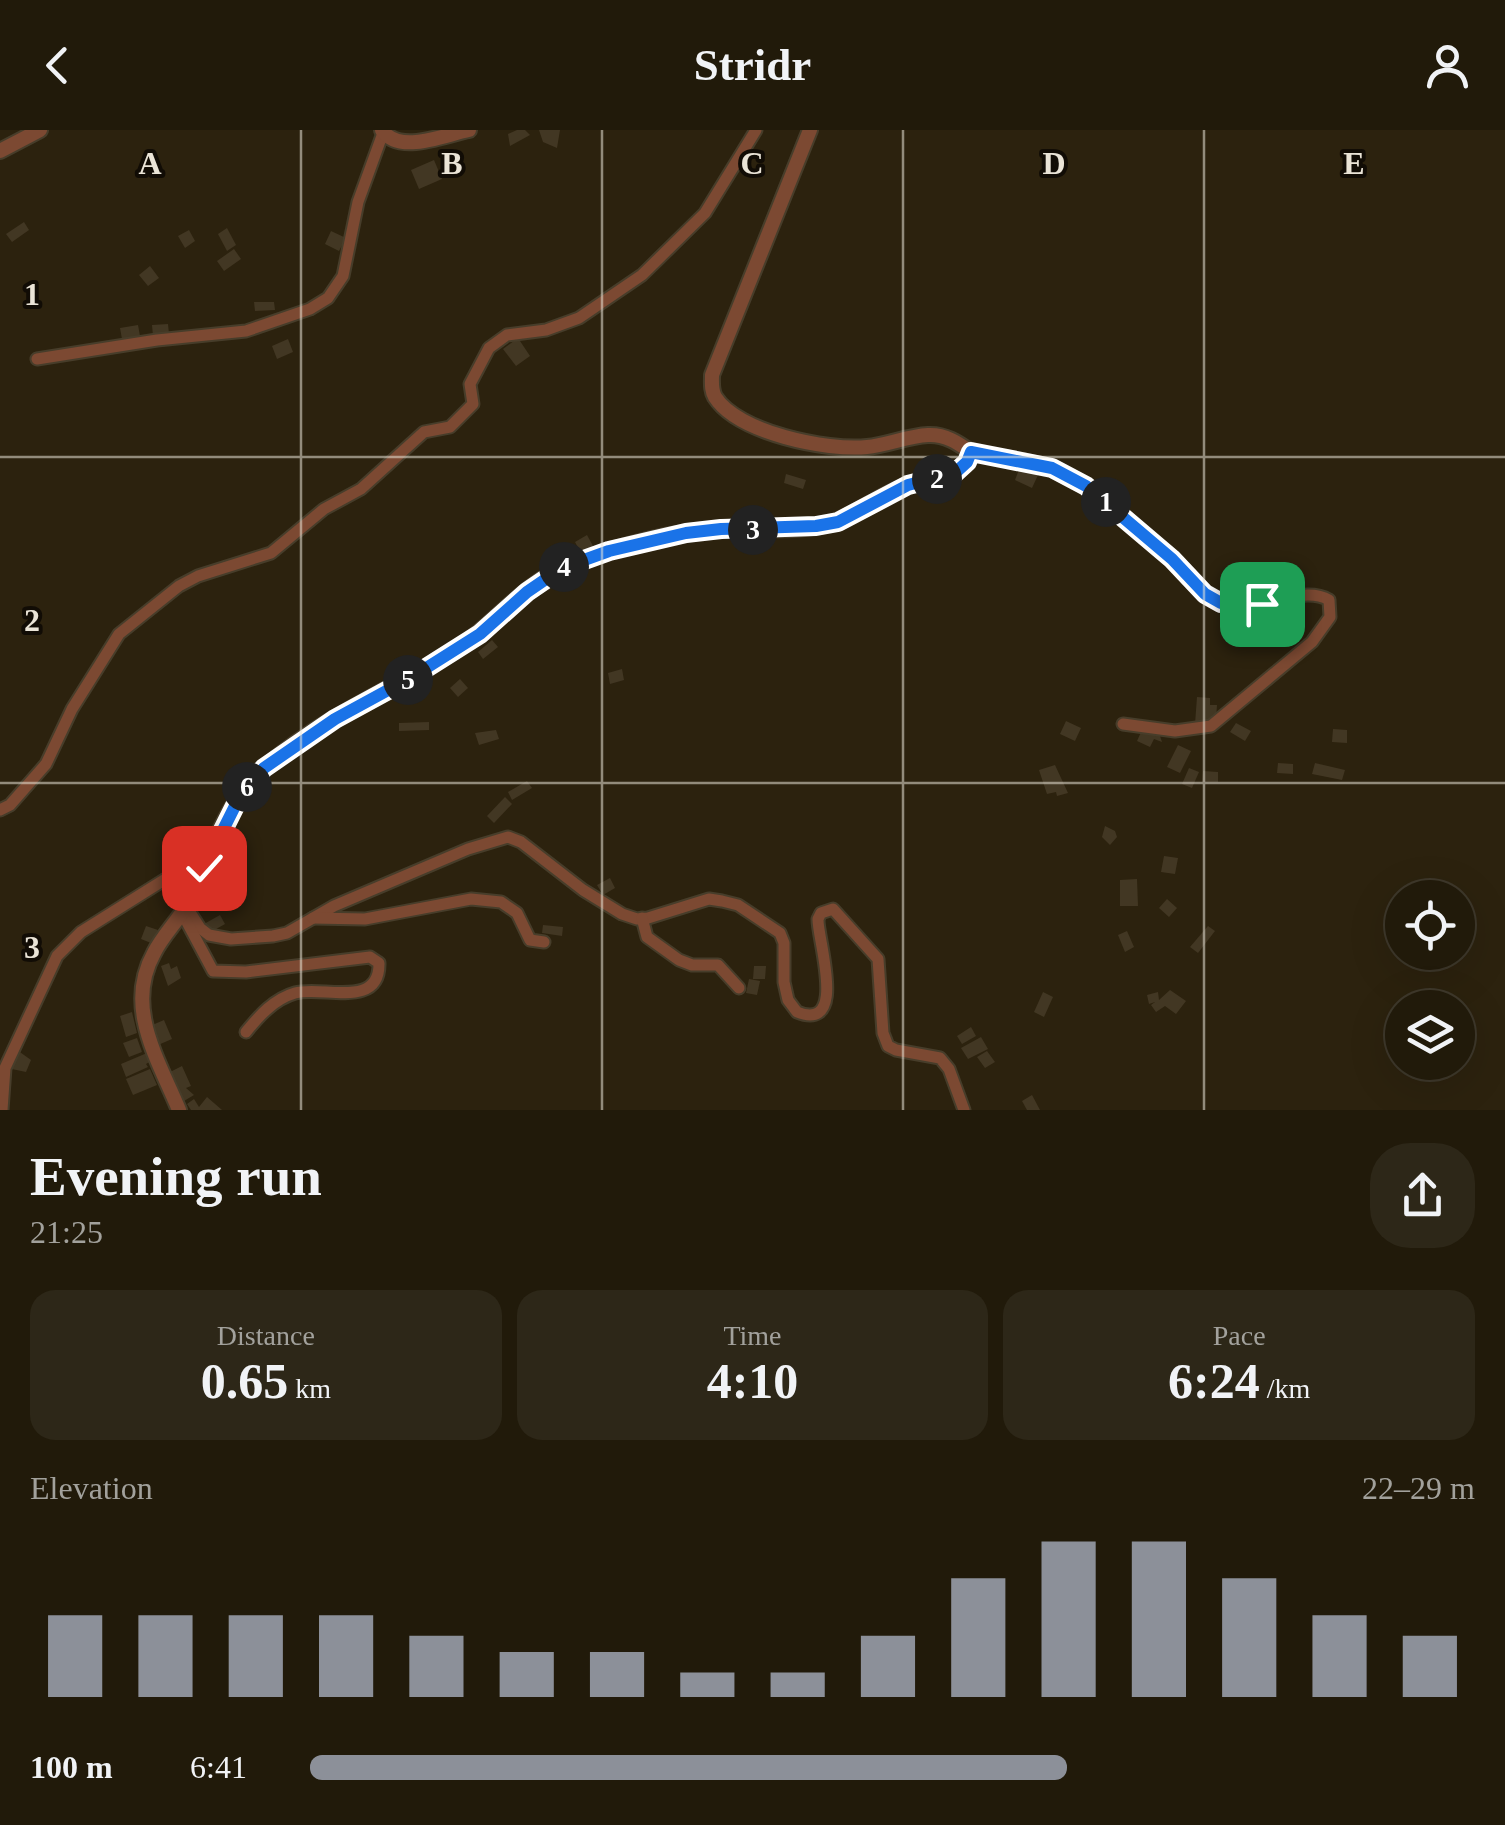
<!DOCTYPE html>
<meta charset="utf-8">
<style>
:root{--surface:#211a0a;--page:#2d2718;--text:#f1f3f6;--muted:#a2a19c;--line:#3e382b;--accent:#8c9099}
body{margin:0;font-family:"Times New Roman",serif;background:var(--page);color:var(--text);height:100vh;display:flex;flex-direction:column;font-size:38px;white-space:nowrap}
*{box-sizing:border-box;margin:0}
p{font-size:32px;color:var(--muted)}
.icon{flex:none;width:55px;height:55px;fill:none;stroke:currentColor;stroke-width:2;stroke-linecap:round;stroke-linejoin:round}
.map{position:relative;height:980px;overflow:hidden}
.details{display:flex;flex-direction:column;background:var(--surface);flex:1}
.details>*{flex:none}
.tools{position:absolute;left:1385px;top:750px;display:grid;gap:20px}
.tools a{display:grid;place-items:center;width:90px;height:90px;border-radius:50%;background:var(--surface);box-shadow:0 10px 40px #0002,0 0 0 2px var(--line);font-size:50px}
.pin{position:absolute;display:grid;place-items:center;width:85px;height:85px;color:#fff;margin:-42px;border-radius:20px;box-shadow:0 5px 15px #0006}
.km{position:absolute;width:50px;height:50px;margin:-25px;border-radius:50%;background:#222;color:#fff;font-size:28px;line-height:50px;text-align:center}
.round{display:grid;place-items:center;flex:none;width:105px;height:105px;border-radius:40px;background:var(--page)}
.summary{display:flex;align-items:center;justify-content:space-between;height:170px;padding:0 30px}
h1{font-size:55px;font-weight:800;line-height:75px}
.metrics{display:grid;grid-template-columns:repeat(3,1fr);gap:15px;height:170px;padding:10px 30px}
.metrics div{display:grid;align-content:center;border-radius:25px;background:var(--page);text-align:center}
.metrics b{font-size:50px;font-weight:800}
.metrics small{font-size:28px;font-weight:400}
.metrics p{font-size:28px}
.chart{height:280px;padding:20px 30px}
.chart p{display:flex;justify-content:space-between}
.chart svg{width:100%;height:180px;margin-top:10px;stroke:var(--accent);stroke-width:6}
ul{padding:0 30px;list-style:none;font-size:32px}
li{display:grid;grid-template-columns:160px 120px 1fr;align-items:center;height:75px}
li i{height:25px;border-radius:12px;background:var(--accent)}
header{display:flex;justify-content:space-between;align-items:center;height:130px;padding:0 30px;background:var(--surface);font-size:45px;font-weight:800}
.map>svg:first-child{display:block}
</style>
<header><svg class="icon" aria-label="back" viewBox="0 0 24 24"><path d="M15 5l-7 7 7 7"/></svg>Stridr<svg class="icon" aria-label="person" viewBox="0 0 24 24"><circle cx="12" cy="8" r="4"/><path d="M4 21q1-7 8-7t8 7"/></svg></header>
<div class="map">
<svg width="1505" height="980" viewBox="0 0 1505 980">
<rect width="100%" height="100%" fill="#2c220e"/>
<!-- building -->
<g fill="#423723">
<path d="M 517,0 L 525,0 L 530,5 L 510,16 L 508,4 Z"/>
<path d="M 539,0 L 560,0 L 557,18 L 543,12 Z"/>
<path d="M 434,30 L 442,49 L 419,59 L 411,40 Z"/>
<path d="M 24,92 L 29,100 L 12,112 L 6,104 Z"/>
<path d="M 227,98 L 236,115 L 227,121 L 218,104 Z"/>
<path d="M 189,100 L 195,111 L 185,118 L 178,106 Z"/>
<path d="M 331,101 L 346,108 L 339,121 L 325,114 Z"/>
<path d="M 234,119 L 241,129 L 224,141 L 217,131 Z"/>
<path d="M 150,136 L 159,148 L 148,156 L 139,145 Z"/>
<path d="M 254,172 L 274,172 L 275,180 L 255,181 Z"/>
<path d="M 168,194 L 169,204 L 153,206 L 152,195 Z"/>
<path d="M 138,195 L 140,206 L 122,209 L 120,198 Z"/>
<path d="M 518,208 L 530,226 L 516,236 L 503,219 Z"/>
<path d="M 288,209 L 293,222 L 277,229 L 272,216 Z"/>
<path d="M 1020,337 L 1038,345 L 1032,358 L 1015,350 Z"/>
<path d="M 786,344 L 806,350 L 803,359 L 784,353 Z"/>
<path d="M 587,405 L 593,416 L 581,423 L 575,412 Z"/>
<path d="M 492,510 L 498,517 L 483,529 L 478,522 Z"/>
<path d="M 622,539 L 624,550 L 610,554 L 608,543 Z"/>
<path d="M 460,549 L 468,558 L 458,567 L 450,558 Z"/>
<path d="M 1197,567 L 1210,568 L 1210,575 L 1217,575 L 1216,589 L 1208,589 L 1208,595 L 1195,594 Z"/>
<path d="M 1066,591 L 1081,598 L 1075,611 L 1060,604 Z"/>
<path d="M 429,592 L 429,600 L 399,601 L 399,593 Z"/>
<path d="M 1236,593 L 1251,601 L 1245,611 L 1230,602 Z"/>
<path d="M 1333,599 L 1347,600 L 1347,613 L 1332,612 Z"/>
<path d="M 496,600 L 499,609 L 479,615 L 475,603 Z"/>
<path d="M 1142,600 L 1160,606 L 1162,612 L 1154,609 L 1150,617 L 1137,611 Z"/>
<path d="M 1178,615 L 1191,621 L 1180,643 L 1167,637 Z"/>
<path d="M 1278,633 L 1293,634 L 1293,644 L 1277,643 Z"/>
<path d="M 1315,633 L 1345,640 L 1342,650 L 1312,644 Z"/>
<path d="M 1055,635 L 1068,663 L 1057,666 L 1056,662 L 1047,664 L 1039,640 Z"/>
<path d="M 1189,638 L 1199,642 L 1192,658 L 1182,654 Z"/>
<path d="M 1203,641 L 1218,642 L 1218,652 L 1202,652 Z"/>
<path d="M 527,651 L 532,658 L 512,670 L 508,662 Z"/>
<path d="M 505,667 L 512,674 L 494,693 L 487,686 Z"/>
<path d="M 1105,696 L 1115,701 L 1117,707 L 1110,715 L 1102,707 Z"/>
<path d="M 1164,726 L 1178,728 L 1175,744 L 1161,742 Z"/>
<path d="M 610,748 L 615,758 L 603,765 L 597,755 Z"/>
<path d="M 1137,749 L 1138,776 L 1120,776 L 1120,750 Z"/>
<path d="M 1167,769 L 1177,778 L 1169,787 L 1159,778 Z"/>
<path d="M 220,785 L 225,794 L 209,803 L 204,794 Z"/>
<path d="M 543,795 L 563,797 L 562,806 L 542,803 Z"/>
<path d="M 146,796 L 158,800 L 151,813 L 141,809 Z"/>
<path d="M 1208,796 L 1215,801 L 1198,823 L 1190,817 Z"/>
<path d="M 1127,801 L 1134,817 L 1125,822 L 1118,805 Z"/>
<path d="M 169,833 L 171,839 L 177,836 L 181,848 L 168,856 L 161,836 Z"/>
<path d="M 754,836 L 766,836 L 765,849 L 753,849 Z"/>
<path d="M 749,849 L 760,851 L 757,865 L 746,863 Z"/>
<path d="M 1170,860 L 1186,871 L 1176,884 L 1165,876 L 1156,882 L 1151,875 L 1155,872 L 1149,874 L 1147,865 L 1158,862 L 1159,870 Z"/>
<path d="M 1043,862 L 1053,867 L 1044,887 L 1034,882 Z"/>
<path d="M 132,882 L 137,903 L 126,907 L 120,886 Z"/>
<path d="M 164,890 L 172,909 L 158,915 L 150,896 Z"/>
<path d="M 971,897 L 976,906 L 962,914 L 957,906 Z"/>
<path d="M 981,907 L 988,919 L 968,929 L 961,918 Z"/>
<path d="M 137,908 L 142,922 L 129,927 L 123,913 Z"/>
<path d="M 17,920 L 31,930 L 26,942 L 7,938 Z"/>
<path d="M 987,921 L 995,932 L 985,938 L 977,927 Z"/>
<path d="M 147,923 L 151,931 L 146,934 L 148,937 L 126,947 L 121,934 Z"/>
<path d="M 182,936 L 191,956 L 186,958 L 194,965 L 184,971 L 170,942 Z"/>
<path d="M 150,939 L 157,955 L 133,965 L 126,949 Z"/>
<path d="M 1032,965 L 1040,980 L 1027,980 L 1022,971 Z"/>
<path d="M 207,967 L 222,980 L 191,980 L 187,974 L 194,969 L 199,977 Z"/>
</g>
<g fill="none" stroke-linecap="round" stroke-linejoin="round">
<!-- minor casing -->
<g stroke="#473d2a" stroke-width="15">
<g id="minor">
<path d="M 37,229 L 157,210 L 246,201 L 310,179 L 328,168 L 343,146 L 358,72 L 383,3"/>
<path d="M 971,322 C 998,326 1029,328 1054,339 C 1097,357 1131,392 1165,423 C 1182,438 1195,459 1216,470 C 1250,487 1300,453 1329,470 L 1330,487 L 1312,512 L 1211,596 L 1175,601 L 1123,594"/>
<path d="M 0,680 L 10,675 L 46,634 L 72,579 L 119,504 L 179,456 L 198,446 L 271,423 L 324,379 L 361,359 L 424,302 L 450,297 L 473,274 L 470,254 L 489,218 L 507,205 L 546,200 L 579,188 L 642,145 L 705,83 L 756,0"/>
<path d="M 186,776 L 200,798 L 209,805 L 231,809 L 273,806 L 287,803 L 334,776 L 468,719 L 508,707 L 521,712 L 583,760 L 622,784 L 637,789 L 648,788 L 709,769 L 722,771 L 738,775 L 780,803 L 784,813 L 784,852 L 788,870 L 797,882 C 849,903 817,808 818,789 L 821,783 L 833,779 L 878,829 L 883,903 L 888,916 L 896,920 L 940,928 L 949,939 L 964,980"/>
<path d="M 182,783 L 213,841 L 246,842 L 370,827 L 379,833 C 380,880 321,855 295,863 C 274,869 259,886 246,902"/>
<path d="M 313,788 L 365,789 L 471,769 L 501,772 L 517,783 L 530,810 L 544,812"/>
<path d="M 642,788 L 647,807 L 679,830 L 692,835 L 718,835 L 739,858"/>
<path d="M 2,980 L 5,938 L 57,826 L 81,802 L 164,750 L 204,739"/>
</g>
</g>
<!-- tertiary casing -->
<g stroke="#473d2a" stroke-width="18">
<g id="tertiary">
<path d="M 382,0 C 399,25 444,5 469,0"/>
<path d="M 0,21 L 40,0"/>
<path d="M 179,980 C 158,929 124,877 154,823 C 163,805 178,791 188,773 C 206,738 217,697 241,664 C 286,603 388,562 453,522 C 492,497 524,453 567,436 C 615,417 671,401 722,399 C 754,398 787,402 820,396 C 853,389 877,365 908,355 C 925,349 945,351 959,340 C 966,335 968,329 971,322 C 958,313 945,304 928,305 C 908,306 887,315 867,317 C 827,321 738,303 715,267 C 711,260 712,253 712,245 L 810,0"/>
</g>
</g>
<!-- minor -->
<use href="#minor" stroke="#7c4932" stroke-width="11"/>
<!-- tertiary -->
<use href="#tertiary" stroke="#7c4932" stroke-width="14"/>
</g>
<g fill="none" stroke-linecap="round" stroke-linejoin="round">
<!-- route casing -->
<g stroke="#fff" stroke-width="20">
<path id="route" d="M 204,738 L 240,666 L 264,638 L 335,589 L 412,547 L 480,504 L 527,462 L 562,438 L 609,421 L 686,403 L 721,399 L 816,396 L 838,392 L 908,355 L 955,343 L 967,332 L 971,322 L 1052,338 L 1086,356 L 1172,429 L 1205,464 L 1221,473 L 1262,474"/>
</g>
<!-- route -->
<use href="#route" stroke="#1a73e8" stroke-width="12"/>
</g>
<!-- grid -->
<path fill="none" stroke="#eae4d7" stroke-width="2.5" stroke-opacity="0.55" d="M 301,0 L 301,980M 602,0 L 602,980M 903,0 L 903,980M 1204,0 L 1204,980M 0,327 L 1505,327M 0,653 L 1505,653"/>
<g font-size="32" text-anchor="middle" font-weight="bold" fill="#eae4d7" stroke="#110c05" stroke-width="8" stroke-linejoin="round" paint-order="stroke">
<text x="150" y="44">A</text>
<text x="452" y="44">B</text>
<text x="752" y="44">C</text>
<text x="1054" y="44">D</text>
<text x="1354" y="44">E</text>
<text x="32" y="175">1</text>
<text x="32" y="501">2</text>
<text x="32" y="828">3</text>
</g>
</svg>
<div class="tools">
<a><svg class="icon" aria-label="locate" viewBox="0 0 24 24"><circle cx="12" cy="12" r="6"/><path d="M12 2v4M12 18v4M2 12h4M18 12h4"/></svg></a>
<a><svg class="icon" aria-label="layers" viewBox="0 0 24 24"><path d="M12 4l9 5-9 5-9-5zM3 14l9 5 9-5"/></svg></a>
</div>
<div class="pin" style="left:1262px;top:474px;background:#1e9e55"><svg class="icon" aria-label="arrive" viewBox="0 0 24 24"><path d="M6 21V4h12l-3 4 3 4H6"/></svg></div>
<div class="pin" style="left:204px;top:738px;background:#d93025"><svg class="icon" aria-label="check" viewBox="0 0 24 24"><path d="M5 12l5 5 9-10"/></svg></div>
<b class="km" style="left:1106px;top:372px">1</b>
<b class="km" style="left:937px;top:349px">2</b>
<b class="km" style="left:753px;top:400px">3</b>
<b class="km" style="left:564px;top:437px">4</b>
<b class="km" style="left:408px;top:550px">5</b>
<b class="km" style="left:247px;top:657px">6</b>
</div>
<section class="details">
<div class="summary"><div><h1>Evening run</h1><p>21:25</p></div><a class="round"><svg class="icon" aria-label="share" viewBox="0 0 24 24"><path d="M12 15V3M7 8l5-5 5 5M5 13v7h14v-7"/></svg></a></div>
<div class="metrics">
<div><p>Distance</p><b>0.65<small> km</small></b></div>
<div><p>Time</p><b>4:10</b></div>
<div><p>Pace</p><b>6:24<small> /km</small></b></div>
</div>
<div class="chart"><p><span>Elevation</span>22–29 m</p>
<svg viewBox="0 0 160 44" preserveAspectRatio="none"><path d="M5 44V24M15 44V24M25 44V24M35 44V24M45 44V29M55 44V33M65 44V33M75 44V38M85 44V38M95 44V29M105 44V15M115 44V6M125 44V6M135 44V15M145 44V24M155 44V29"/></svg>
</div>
<ul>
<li><b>100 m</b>6:41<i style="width:65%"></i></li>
</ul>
</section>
